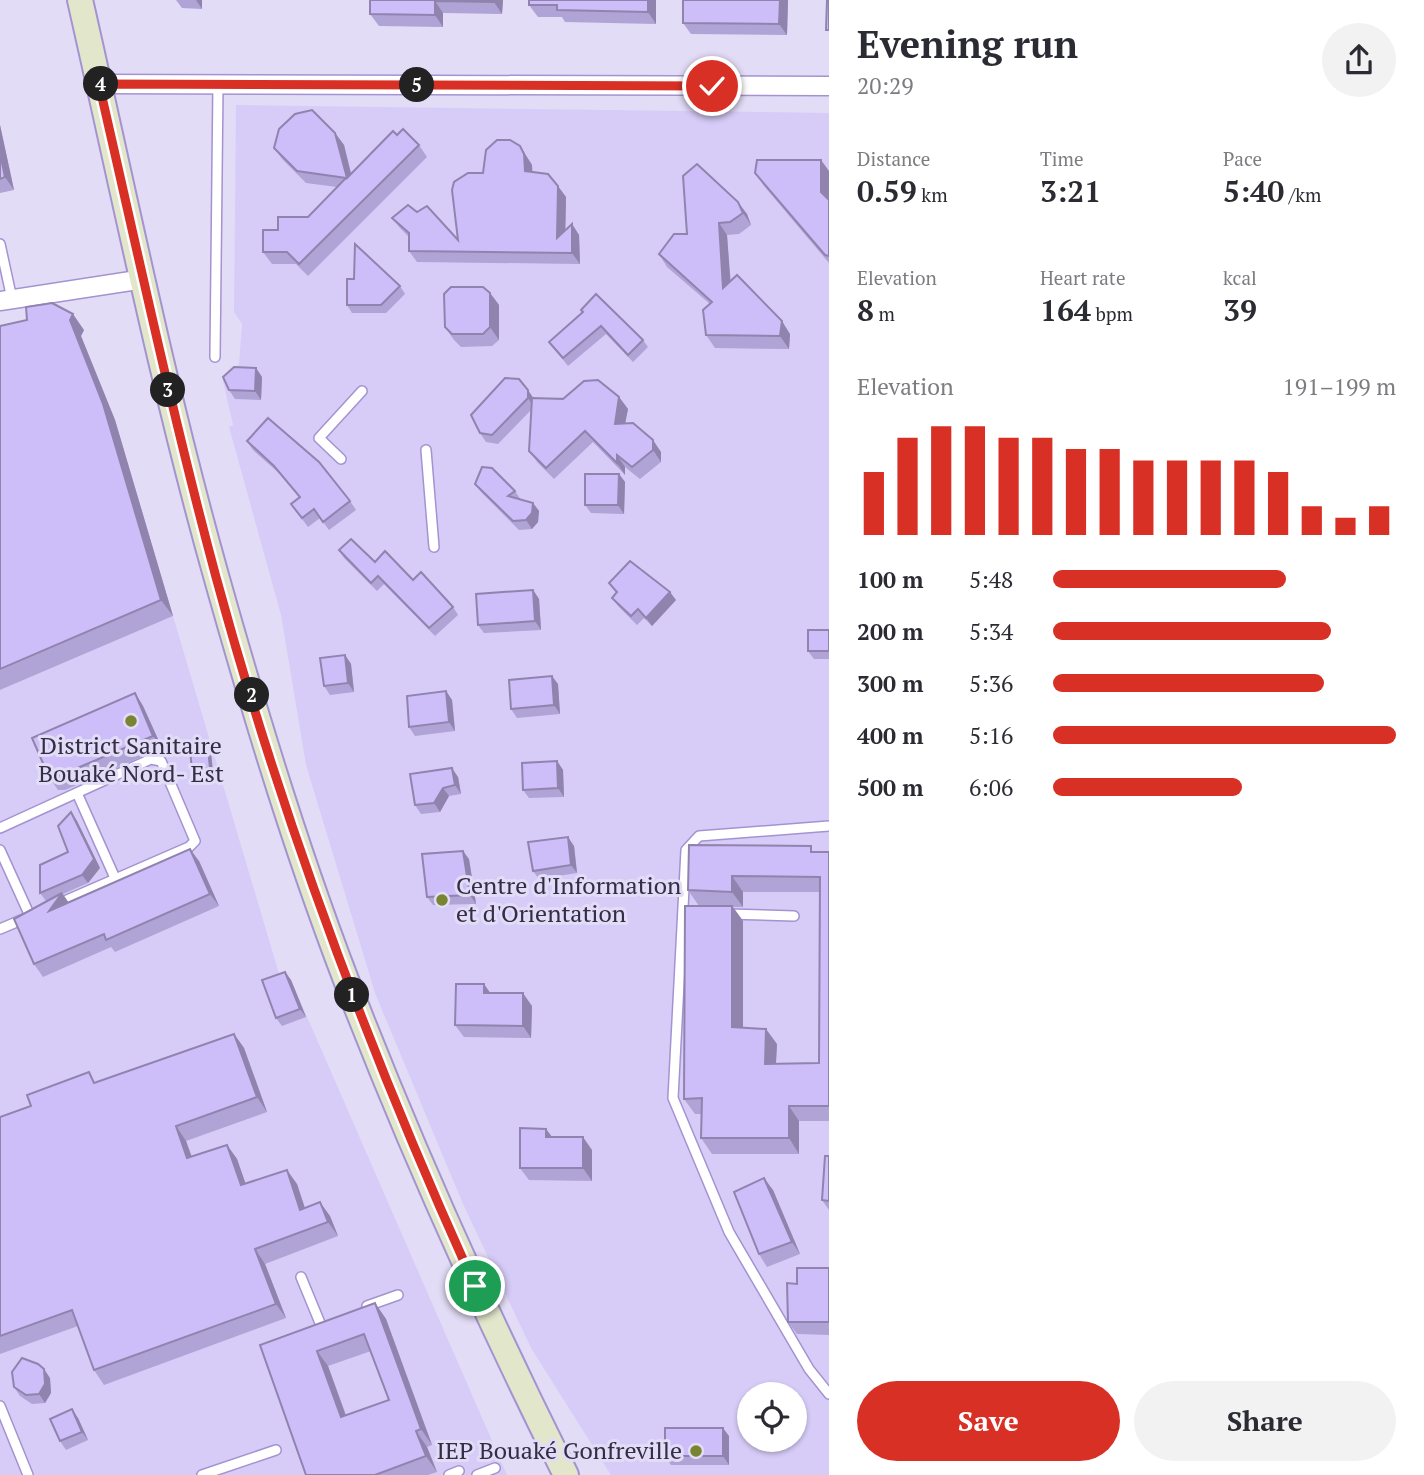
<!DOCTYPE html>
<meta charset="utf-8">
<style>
:root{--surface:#fff;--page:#f2f2f3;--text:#2b2b33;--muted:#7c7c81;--accent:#d93025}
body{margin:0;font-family:"PT Serif",serif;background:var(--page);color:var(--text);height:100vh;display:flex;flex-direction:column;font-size:26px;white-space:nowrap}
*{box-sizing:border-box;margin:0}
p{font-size:23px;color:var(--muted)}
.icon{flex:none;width:38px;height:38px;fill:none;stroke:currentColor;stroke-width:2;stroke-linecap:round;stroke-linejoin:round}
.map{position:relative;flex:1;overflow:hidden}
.drawer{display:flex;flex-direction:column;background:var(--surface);width:595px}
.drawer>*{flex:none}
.tools{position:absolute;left:737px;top:1382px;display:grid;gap:14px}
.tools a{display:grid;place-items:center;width:70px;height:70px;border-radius:50%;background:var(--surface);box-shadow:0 2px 5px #0004;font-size:35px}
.pin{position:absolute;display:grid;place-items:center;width:60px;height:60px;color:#fff;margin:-30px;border:4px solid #fff;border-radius:50%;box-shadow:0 2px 7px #0007}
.km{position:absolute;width:35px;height:35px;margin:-18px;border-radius:50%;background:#222;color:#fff;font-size:19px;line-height:35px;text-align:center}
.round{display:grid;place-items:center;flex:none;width:74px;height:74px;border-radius:37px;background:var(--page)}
.headline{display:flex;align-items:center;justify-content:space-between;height:119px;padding:0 28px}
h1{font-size:38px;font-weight:600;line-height:52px}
.stats{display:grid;grid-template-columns:repeat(3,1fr);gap:10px;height:119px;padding:7px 28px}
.stats div{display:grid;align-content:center}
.stats b{font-size:30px;font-weight:600}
.stats small{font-size:19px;font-weight:400}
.stats p{font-size:19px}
.chart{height:196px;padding:14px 28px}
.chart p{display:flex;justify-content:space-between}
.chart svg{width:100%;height:126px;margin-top:7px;stroke:var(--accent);stroke-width:6}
.action{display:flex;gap:14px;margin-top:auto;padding:14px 28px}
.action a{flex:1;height:80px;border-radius:42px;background:var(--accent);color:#fff;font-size:28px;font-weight:600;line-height:80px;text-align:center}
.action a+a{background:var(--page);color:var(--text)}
ul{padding:0 28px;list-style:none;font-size:23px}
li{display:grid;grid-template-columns:112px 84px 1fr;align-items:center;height:52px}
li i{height:18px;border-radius:9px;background:var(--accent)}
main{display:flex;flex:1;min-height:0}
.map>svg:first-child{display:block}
</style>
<main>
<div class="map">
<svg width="829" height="1475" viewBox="0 0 829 1475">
<rect width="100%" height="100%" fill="#e3dcf6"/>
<!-- built -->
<g fill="#d7ccf8" fill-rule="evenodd">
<path d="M 236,105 L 829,113 L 829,1475 L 611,1475 L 531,1348 L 463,1204 L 375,993 L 306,765 L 281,615 L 229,427 L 233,425 L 223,381 L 239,364 L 242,324 L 234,312 ZM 749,1395 L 794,1395 L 794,1440 L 749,1440 Z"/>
<path d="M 173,616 L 280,977 L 288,974 L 291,980 L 507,1475 L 0,1475 L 0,690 Z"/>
</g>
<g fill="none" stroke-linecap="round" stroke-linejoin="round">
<!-- service casing -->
<g stroke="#a493d0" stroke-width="12">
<g id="service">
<path d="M 0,244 L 12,299"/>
<path d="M 215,357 L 218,84"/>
<path d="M 426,450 L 434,547"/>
<path d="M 341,459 L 319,438 L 362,391"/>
<path d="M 77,793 L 115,878"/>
<path d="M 829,826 L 699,836 L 686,850 L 673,1098 L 729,1232 L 809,1369 L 829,1394"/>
<path d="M 0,828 L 151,759 L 161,761 L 195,841 L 189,847 L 58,904"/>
<path d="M 0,850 L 30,916"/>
<path d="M 728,914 L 794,916"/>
<path d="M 0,929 L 26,918"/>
<path d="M 301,1277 L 320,1323"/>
<path d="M 367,1306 L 398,1295"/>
<path d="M 0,1406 L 28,1475"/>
<path d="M 202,1475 L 276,1450"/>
<path d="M 449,1475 L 459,1471"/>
<path d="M 477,1475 L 495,1468"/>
</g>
</g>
<!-- minor casing -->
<g stroke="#a493d0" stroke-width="21">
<g id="minor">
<path d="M 99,84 L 829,86"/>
<path d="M 0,301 L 144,279"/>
</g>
</g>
<!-- secondary casing -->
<g stroke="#a493d0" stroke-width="28">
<path id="secondary" d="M 80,0 C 124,193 163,388 217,579 C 257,721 301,866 355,1003 C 418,1164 489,1321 566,1475"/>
</g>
<!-- service -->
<use href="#service" stroke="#fff" stroke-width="9"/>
<!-- minor -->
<use href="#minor" stroke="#fff" stroke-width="18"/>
<!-- secondary -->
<use href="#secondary" stroke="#e2e6cb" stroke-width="24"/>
</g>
<!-- wall -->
<g fill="#b0a3d6" fill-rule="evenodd">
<path d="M 176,0 L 202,0 L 202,9 L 182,8 Z"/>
<path d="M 370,0 L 503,0 L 502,14 L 443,13 L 443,27 L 379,26 L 370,14 Z"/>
<path d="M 529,0 L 656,0 L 656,24 L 565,22 L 562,17 L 538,17 L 529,5 Z"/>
<path d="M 788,0 L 787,35 L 691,34 L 683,23 Z"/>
<path d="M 0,125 L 14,190 L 0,193 Z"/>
<path d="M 335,133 L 344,145 L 351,174 L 397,135 L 419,145 L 427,157 L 308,276 L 296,264 L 272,264 L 263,252 L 278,230 L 308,217 L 337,187 L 306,183 L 283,160 L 274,148 Z"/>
<path d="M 520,146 L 532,165 L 532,172 L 566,197 L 565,231 L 572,224 L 579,235 L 580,264 L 417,262 L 409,251 L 409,237 L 400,228 L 392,218 L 417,212 L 458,240 L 483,173 Z"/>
<path d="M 829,171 L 829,263 L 764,186 L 755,173 Z"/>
<path d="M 683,176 L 747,214 L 751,225 L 739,234 L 727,235 L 730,281 L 790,334 L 789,349 L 715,348 L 706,335 L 710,304 L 667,267 L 659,254 L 687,234 Z"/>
<path d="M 400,286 L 405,294 L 386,313 L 352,313 L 347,305 Z"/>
<path d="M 490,293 L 499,305 L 499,340 L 492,346 L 461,347 L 454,340 L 445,327 Z"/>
<path d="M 582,312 L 643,340 L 648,347 L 633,362 L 606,334 L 568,366 L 549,342 Z"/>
<path d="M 0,326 L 84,330 L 81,336 L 115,420 L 173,616 L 0,690 Z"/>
<path d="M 256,368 L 262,377 L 261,400 L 235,399 L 229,390 Z"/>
<path d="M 505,378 L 533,398 L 619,397 L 628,409 L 625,423 L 661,452 L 661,462 L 640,479 L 625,467 L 625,475 L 593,442 L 554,479 L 538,463 L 529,451 L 531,410 L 498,444 L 486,442 L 480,433 Z"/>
<path d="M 247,441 L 350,501 L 356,510 L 329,530 L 320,518 L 308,527 L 291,504 L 299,497 L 280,474 L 253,450 Z"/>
<path d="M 619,474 L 625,482 L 624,514 L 591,513 L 585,505 Z"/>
<path d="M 475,484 L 515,491 L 521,500 L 533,503 L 539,511 L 538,522 L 532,529 L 519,530 L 481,492 Z"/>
<path d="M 339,550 L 375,562 L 413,580 L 453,607 L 458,615 L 435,636 L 384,584 L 377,591 L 344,558 Z"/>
<path d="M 609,583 L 676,600 L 652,626 L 644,618 L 637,625 L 618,606 L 612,598 L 616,593 Z"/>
<path d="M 533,590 L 539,599 L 541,630 L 484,633 L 478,625 Z"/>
<path d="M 829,630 L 829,659 L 814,659 L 808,651 Z"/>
<path d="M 345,655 L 351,664 L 354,692 L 330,695 L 324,686 Z"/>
<path d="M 558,684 L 560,714 L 517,718 L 511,709 Z"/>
<path d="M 446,691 L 452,700 L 455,731 L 415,736 L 409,727 Z"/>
<path d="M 135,693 L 143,706 L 162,748 L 65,790 L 58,790 L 49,777 Z"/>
<path d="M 211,753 L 213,772 L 195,774 L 192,770 Z"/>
<path d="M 557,761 L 563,770 L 564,797 L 529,798 L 523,790 Z"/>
<path d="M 458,777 L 461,794 L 449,796 L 440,812 L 421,814 L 415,805 Z"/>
<path d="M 71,812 L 77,821 L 100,868 L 88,883 L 63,894 L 68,902 L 199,861 L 219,906 L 115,952 L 111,947 L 43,977 L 34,964 L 46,901 L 40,893 L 68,852 Z"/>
<path d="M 574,846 L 577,873 L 539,879 L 533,871 Z"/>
<path d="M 815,852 L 829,852 L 829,1121 L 799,1121 L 799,1154 L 712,1154 L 701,1138 L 702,1114 L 695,1114 L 684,1099 L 712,906 L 699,906 L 688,890 ZM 743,892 L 820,892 L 819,1063 L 776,1064 L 777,1044 L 743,1028 L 743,921 L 733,907 L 743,907 Z"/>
<path d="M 469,859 L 476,904 L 433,905 L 427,897 Z"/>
<path d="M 291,980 L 306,1017 L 282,1026 L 276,1018 Z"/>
<path d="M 484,984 L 490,993 L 532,1006 L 531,1038 L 464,1037 L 455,1025 Z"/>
<path d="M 234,1034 L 244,1048 L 267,1112 L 186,1141 L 192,1157 L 227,1145 L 237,1159 L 245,1183 L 297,1184 L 305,1208 L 330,1216 L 338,1236 L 265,1264 L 286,1318 L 104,1385 L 94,1370 L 78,1326 L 0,1354 L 0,1117 Z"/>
<path d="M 546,1129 L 552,1137 L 592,1150 L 592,1181 L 529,1180 L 520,1168 Z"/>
<path d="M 829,1156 L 829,1210 L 822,1200 Z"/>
<path d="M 773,1190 L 800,1254 L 767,1267 L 759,1254 Z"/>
<path d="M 829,1268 L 829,1335 L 797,1334 L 788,1322 L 797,1284 Z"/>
<path d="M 375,1303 L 386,1319 L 432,1445 L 427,1447 L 437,1472 L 428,1475 L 306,1475 L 260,1345 ZM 371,1351 L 389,1400 L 346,1415 L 328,1366 Z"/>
<path d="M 50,1378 L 51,1393 L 45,1403 L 32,1404 L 20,1396 L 14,1387 Z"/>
<path d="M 78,1418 L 88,1440 L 66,1450 L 60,1441 Z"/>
<path d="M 729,1436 L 729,1465 L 671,1465 L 665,1456 Z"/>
</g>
<!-- shaded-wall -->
<g fill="#9084ae">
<path d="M 196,0 L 202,0 L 202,9 Z"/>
<path d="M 494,0 L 503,0 L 502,14 L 494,2 Z"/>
<path d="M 648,0 L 656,0 L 656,24 L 648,12 Z"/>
<path d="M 780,0 L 788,0 L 787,35 L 779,24 Z"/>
<path d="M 435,1 L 443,13 L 443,27 L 435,15 Z"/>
<path d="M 0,125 L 14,190 L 5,177 L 0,153 Z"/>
<path d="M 335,133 L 344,145 L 355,190 L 347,178 Z"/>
<path d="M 520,146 L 532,165 L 533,182 L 525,171 Z"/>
<path d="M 821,160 L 829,171 L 829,203 L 821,192 Z"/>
<path d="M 558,186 L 566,197 L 565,249 L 557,238 Z"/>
<path d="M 738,202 L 747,214 L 751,225 L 743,213 Z"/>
<path d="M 719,223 L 727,235 L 732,300 L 723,288 Z"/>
<path d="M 572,224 L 579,235 L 580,264 L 572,253 Z"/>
<path d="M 490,293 L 499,305 L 499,340 L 490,327 Z"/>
<path d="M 73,314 L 84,330 L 81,336 L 115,420 L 173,616 L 161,600 L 70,320 Z"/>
<path d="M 782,321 L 790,334 L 789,349 L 780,336 Z"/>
<path d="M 256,368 L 262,377 L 261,400 L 255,391 Z"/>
<path d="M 528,390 L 534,399 L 534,407 L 528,398 Z"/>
<path d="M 619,397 L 628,409 L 623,435 L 615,424 Z"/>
<path d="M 653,440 L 661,452 L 661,462 L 653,450 Z"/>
<path d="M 617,455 L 625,467 L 625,475 L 617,463 Z"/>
<path d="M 619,474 L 625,482 L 624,514 L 618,505 Z"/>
<path d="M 533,503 L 539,511 L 538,522 L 532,529 L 526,520 Z"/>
<path d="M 533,590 L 539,599 L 541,630 L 535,621 Z"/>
<path d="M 670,592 L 676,600 L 652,626 L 646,618 Z"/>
<path d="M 345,655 L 351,664 L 354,692 L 348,683 Z"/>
<path d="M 552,676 L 558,684 L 560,714 L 554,705 Z"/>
<path d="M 446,691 L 452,700 L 455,731 L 449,722 Z"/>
<path d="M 135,693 L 143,706 L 162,748 L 153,736 Z"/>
<path d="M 208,748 L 211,753 L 213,772 L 210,768 Z"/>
<path d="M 557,761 L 563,770 L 564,797 L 558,788 Z"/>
<path d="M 452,768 L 458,777 L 461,794 L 455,785 Z"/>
<path d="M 443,788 L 449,796 L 440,812 L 434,803 Z"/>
<path d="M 71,812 L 77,821 L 100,868 L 88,883 L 82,875 Z"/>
<path d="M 568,837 L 574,846 L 577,873 L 571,865 Z"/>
<path d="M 190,849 L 199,861 L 219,906 L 210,894 Z"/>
<path d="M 463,851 L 469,859 L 476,904 L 470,895 Z"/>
<path d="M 732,876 L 743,892 L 743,907 L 732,892 Z"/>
<path d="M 62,893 L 71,906 L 49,911 Z"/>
<path d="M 732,906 L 743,921 L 743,1043 L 732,1027 Z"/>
<path d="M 285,972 L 291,980 L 306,1017 L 300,1009 Z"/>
<path d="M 484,984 L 493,997 L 484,993 Z"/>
<path d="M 523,993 L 532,1006 L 531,1038 L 523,1026 Z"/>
<path d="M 766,1029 L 777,1044 L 775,1079 L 765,1064 Z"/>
<path d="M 234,1034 L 244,1048 L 267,1112 L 257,1097 Z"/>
<path d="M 789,1106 L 799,1121 L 799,1154 L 789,1138 Z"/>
<path d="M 176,1126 L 186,1141 L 197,1172 L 187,1158 Z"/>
<path d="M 546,1129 L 555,1141 L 546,1137 Z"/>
<path d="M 583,1137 L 592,1150 L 592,1181 L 583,1168 Z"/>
<path d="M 227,1145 L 237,1159 L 251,1199 L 241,1185 Z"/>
<path d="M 287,1170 L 297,1184 L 310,1224 L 300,1210 Z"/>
<path d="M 764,1178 L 773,1190 L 800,1254 L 792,1242 Z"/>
<path d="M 320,1202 L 330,1216 L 338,1236 L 328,1222 Z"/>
<path d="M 255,1249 L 265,1264 L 286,1318 L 276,1304 Z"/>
<path d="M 375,1303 L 386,1319 L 432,1445 L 421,1429 Z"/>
<path d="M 317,1351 L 328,1366 L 352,1433 L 341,1417 Z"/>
<path d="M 44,1369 L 50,1378 L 51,1393 L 45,1403 L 39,1394 Z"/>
<path d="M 72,1409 L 78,1418 L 88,1440 L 82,1432 Z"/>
<path d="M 723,1428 L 729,1436 L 729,1465 L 723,1456 Z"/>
<path d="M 416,1431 L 427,1447 L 437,1472 L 426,1456 Z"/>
</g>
<!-- building -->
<g fill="#cdbdf9" stroke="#9084ae" stroke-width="2" fill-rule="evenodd">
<path d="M 370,0 L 494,0 L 494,2 L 435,1 L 435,15 L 370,14 Z"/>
<path d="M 529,0 L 648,0 L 648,12 L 557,10 L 557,5 L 529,5 Z"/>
<path d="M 683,0 L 780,0 L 779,24 L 683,23 Z"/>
<path d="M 827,0 L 829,0 L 829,30 L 826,30 Z"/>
<path d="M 312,110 L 335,133 L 347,178 L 393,131 L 397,135 L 403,129 L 419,145 L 299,264 L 287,252 L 263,252 L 263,230 L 278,230 L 278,217 L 308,217 L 346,178 L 297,171 L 274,148 L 279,129 L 295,114 Z"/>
<path d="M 497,140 L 510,140 L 520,146 L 524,154 L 525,171 L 548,174 L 558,186 L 557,238 L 572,224 L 572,253 L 409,251 L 409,233 L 392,218 L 408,205 L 417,212 L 427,206 L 458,240 L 452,190 L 454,182 L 468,173 L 483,173 L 486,150 Z"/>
<path d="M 0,153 L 5,177 L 0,179 Z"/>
<path d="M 757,160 L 821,160 L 821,192 L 829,200 L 829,256 L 825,255 L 755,173 Z"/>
<path d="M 697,164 L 738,202 L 743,213 L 730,222 L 719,223 L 723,288 L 737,275 L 782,321 L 780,336 L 706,335 L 703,310 L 712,302 L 659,254 L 674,234 L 687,234 L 683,176 Z"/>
<path d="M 355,244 L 400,286 L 381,305 L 347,305 L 347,279 L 354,279 Z"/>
<path d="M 451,287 L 483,287 L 490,293 L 490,327 L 483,334 L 452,334 L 445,327 L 444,294 Z"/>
<path d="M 596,294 L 643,340 L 628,355 L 601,326 L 563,358 L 549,342 L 583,312 L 581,310 Z"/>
<path d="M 52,303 L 73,314 L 70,320 L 103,404 L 161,600 L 0,669 L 0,326 L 27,320 L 26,307 Z"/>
<path d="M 234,367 L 256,368 L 255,391 L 229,390 L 223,377 Z"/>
<path d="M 505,378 L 519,379 L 528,390 L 528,398 L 492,435 L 480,433 L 471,415 Z"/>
<path d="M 598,380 L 619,397 L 615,424 L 633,423 L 653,440 L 653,450 L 632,467 L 617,455 L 617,463 L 585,431 L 546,468 L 529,451 L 532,398 L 563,399 L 584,381 Z"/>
<path d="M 268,418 L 319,462 L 350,501 L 323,522 L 314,509 L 302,518 L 291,504 L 300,497 L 274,466 L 247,441 Z"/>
<path d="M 482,467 L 492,468 L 515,491 L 508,496 L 533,503 L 532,513 L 526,520 L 513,521 L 475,484 Z"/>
<path d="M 585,474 L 619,474 L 618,505 L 585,505 Z"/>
<path d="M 351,539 L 375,562 L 385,551 L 413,580 L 421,572 L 453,607 L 429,628 L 378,576 L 371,583 L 339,550 Z"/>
<path d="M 630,561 L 670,592 L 646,618 L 638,609 L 631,616 L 612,598 L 617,592 L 609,583 Z"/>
<path d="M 533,590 L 535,621 L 478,625 L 476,594 Z"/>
<rect x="808" y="630" width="21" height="21"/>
<path d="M 345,655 L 348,683 L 324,686 L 320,658 Z"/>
<path d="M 552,676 L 554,705 L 511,709 L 509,680 Z"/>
<path d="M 446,691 L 449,722 L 409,727 L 407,696 Z"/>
<path d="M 135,693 L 153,736 L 56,777 L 49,777 L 32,738 Z"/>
<path d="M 208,748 L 210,768 L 192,770 L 190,750 Z"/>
<path d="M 557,761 L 558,788 L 523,790 L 522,763 Z"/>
<path d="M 452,768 L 455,785 L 443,788 L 434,803 L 415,805 L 410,774 Z"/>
<path d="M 71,812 L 94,859 L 82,875 L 40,893 L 40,865 L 68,852 L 58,826 Z"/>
<path d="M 568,837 L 571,865 L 533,871 L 528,842 Z"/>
<path d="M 689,845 L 811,846 L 811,852 L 829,852 L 829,1106 L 789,1106 L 789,1138 L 701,1138 L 702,1098 L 684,1099 L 685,906 L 732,906 L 732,1027 L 766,1029 L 765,1064 L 819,1063 L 820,877 L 732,876 L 732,892 L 688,890 Z"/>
<path d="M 190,849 L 210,894 L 106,940 L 104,934 L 34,964 L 14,919 L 62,893 L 49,911 Z"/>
<path d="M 463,851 L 470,895 L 427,897 L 422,854 Z"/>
<path d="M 285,972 L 300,1009 L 276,1018 L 262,980 Z"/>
<path d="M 456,984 L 484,984 L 484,993 L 523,993 L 523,1026 L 455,1025 Z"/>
<path d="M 234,1034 L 257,1097 L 176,1126 L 187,1158 L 227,1145 L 241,1185 L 287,1170 L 300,1210 L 320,1202 L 328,1222 L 255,1249 L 276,1304 L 94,1370 L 72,1310 L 0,1336 L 0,1117 L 31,1106 L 27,1095 L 89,1072 L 94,1083 Z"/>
<path d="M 520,1128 L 546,1129 L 546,1137 L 583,1137 L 583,1168 L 520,1168 Z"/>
<path d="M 825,1156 L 829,1156 L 829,1201 L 822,1200 Z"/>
<path d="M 764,1178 L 792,1242 L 759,1254 L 734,1192 Z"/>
<path d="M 797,1268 L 829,1268 L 829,1322 L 788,1322 L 787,1283 L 797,1284 Z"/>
<path d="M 375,1303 L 421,1429 L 416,1431 L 426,1456 L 375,1475 L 306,1475 L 260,1345 ZM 364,1334 L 389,1400 L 341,1417 L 317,1351 Z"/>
<path d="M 22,1358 L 38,1364 L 44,1369 L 45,1384 L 39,1394 L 26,1395 L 14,1387 L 12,1372 Z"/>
<path d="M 72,1409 L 82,1432 L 60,1441 L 50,1419 Z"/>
<rect x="665" y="1428" width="58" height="28"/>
</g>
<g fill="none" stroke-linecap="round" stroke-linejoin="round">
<!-- route casing -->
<g stroke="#fff" stroke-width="14">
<path id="route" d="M 475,1286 C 371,1057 282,820 216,577 C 172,414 137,249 99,84 L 712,86"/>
</g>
<!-- route -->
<use href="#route" stroke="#d93025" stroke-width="9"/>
</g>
<!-- markers -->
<g fill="#788431" stroke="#e3dcf6" stroke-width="2.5">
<circle cx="131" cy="721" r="7"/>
<circle cx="442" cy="900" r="7"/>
<circle cx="696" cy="1451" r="7"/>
</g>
<g text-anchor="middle" stroke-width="6" stroke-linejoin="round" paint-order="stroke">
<!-- poi labels -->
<g font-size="24" fill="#342d46" stroke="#e3dcf6">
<text x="131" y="754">District Sanitaire<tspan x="131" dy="28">Bouaké Nord- Est</tspan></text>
<text x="456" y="894" text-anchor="start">Centre d'Information<tspan x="456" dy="28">et d'Orientation</tspan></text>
<text x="682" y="1459" text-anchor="end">IEP Bouaké Gonfreville</text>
</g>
</g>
</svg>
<div class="tools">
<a><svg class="icon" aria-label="locate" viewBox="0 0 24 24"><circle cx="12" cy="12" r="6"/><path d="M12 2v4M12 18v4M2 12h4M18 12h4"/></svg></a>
</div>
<div class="pin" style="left:475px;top:1286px;background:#1e9e55"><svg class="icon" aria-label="arrive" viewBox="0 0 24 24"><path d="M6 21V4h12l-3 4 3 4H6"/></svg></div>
<div class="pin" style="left:712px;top:86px;background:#d93025"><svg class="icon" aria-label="check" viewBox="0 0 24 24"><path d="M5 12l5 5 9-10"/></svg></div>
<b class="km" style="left:352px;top:995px">1</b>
<b class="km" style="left:252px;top:695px">2</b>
<b class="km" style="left:168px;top:390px">3</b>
<b class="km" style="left:101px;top:84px">4</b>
<b class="km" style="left:417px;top:85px">5</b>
</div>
<section class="drawer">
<div class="headline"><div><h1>Evening run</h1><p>20:29</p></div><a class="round"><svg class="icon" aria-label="share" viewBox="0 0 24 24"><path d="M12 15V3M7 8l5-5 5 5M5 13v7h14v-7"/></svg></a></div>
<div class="stats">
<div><p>Distance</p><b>0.59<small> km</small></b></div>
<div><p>Time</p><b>3:21</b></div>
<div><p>Pace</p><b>5:40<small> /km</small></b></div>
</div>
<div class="stats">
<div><p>Elevation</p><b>8<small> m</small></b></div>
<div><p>Heart rate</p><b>164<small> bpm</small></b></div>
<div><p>kcal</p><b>39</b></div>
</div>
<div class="chart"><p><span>Elevation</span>191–199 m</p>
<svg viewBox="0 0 160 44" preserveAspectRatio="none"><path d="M5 44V22M15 44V10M25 44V6M35 44V6M45 44V10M55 44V10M65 44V14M75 44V14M85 44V18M95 44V18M105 44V18M115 44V18M125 44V22M135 44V34M145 44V38M155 44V34"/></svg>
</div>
<ul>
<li><b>100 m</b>5:48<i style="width:68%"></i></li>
<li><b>200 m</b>5:34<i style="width:81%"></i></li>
<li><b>300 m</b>5:36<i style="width:79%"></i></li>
<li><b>400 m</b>5:16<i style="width:100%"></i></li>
<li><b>500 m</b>6:06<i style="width:55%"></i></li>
</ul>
<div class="action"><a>Save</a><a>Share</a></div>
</section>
</main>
